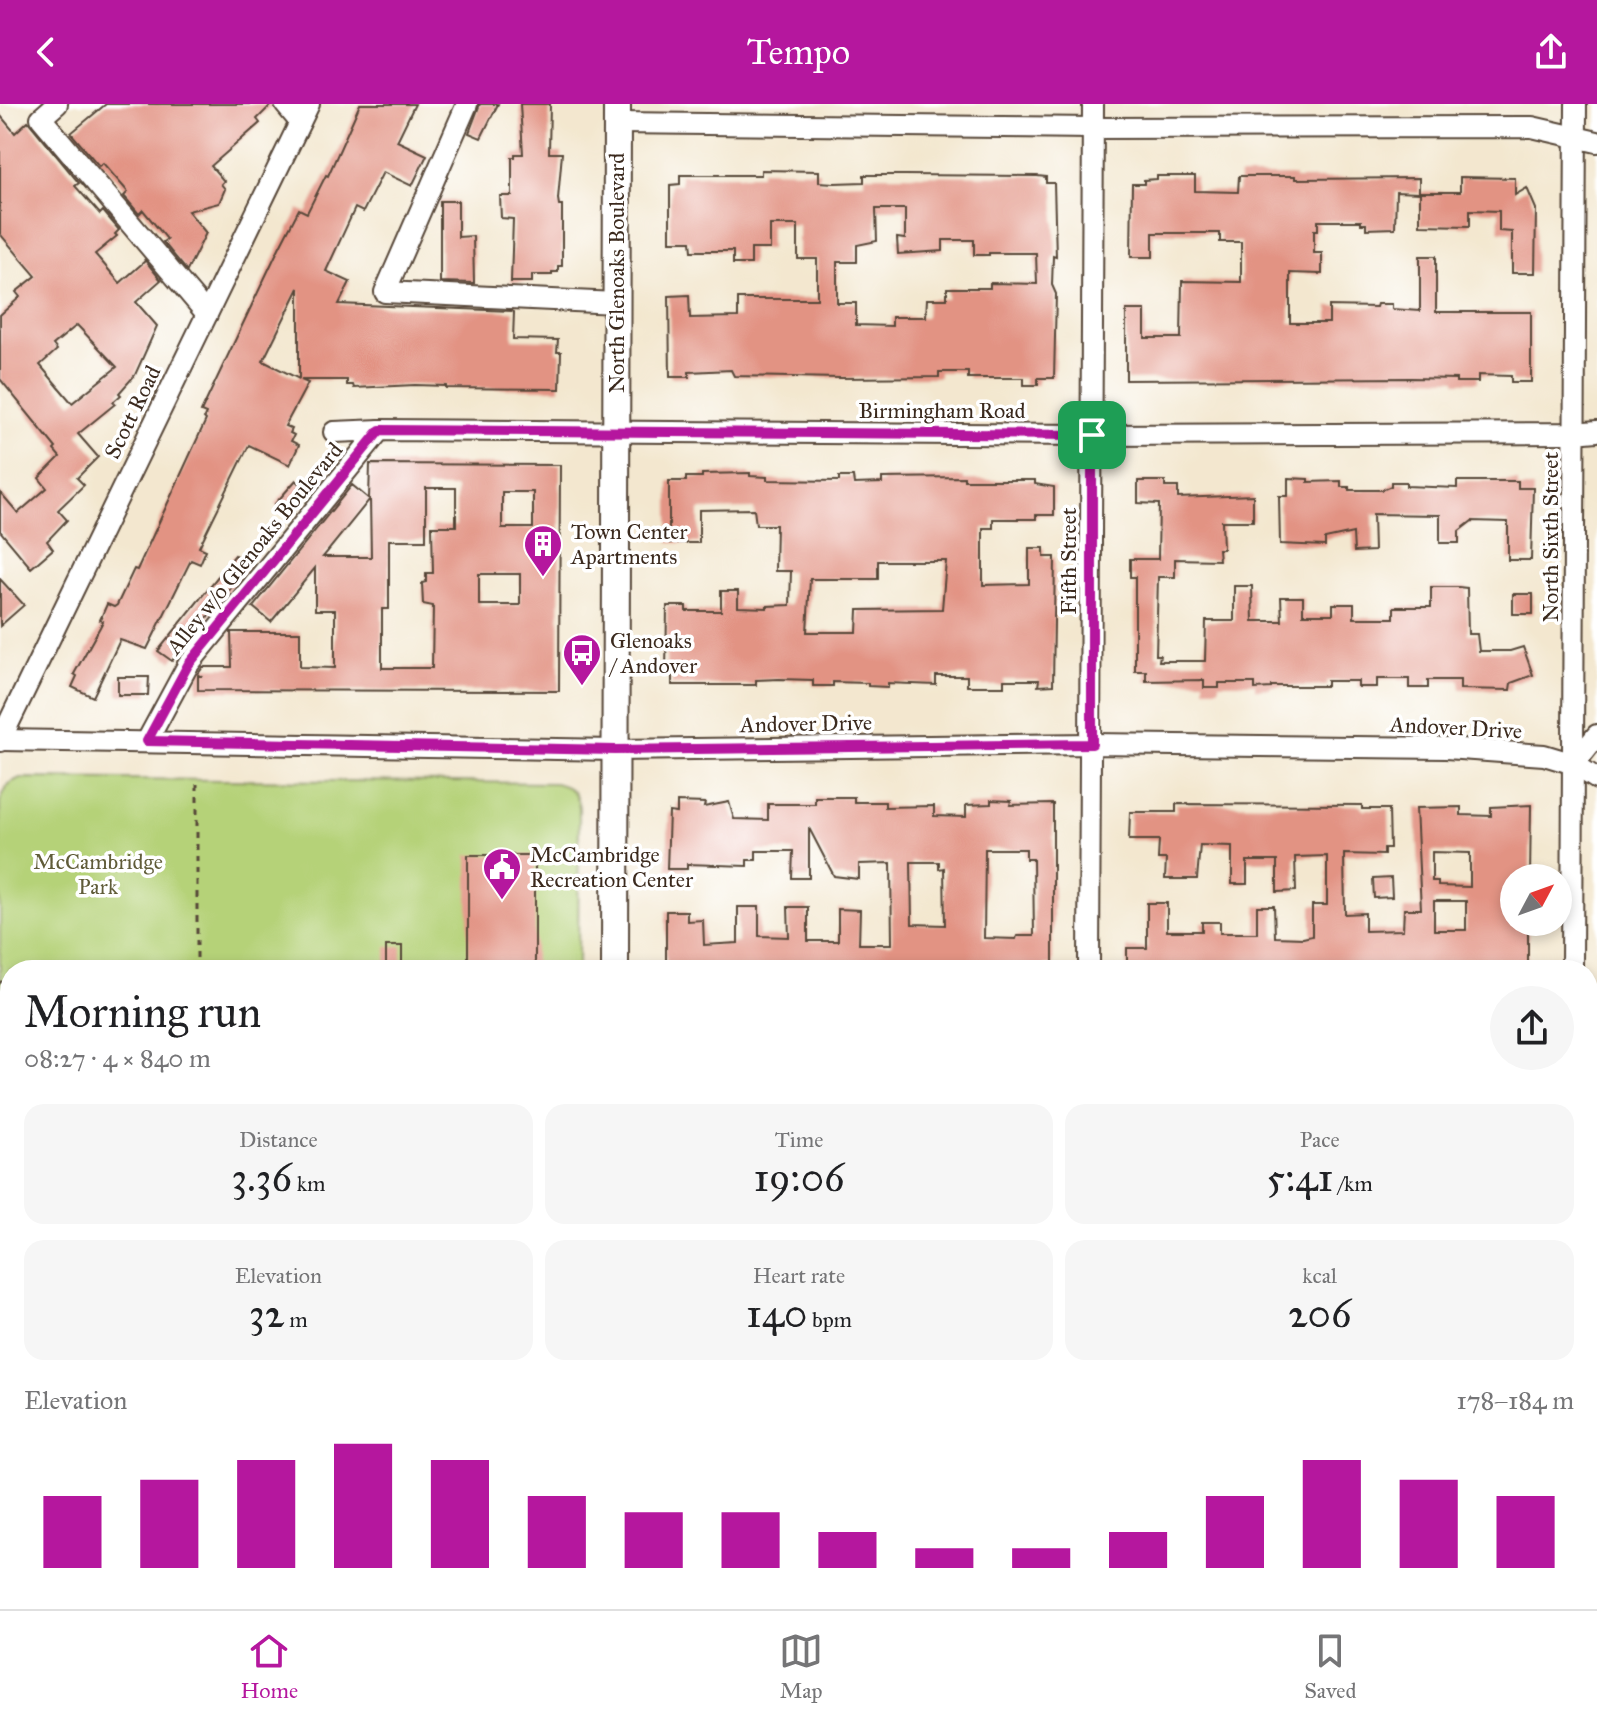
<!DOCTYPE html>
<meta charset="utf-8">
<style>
:root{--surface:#fff;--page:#f6f6f6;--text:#202124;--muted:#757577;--line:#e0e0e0;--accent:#b5179e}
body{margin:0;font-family:"IM FELL Great Primer",serif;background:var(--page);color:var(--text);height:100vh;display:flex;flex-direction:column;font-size:30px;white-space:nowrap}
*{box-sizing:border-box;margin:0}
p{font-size:26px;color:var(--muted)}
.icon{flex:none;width:44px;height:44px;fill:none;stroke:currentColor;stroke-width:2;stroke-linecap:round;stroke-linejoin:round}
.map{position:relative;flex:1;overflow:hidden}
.panel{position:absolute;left:0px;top:856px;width:1598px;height:650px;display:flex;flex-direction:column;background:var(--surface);border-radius:32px 32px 0 0;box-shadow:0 4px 12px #0003}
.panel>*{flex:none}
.needle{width:52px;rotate:49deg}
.controls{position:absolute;left:1500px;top:760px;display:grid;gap:16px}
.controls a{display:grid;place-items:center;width:72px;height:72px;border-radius:50%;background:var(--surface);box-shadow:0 4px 12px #0003;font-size:40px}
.pin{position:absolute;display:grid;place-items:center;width:68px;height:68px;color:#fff;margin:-34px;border-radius:16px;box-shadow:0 4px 12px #0006}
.round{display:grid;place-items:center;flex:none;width:84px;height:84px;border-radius:42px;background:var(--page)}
.summary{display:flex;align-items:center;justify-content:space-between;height:136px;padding:0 24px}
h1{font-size:44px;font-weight:600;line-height:60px}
.stats{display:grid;grid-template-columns:repeat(3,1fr);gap:12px;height:136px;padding:8px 24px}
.stats div{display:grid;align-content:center;border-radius:20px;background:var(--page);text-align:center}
.stats b{font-size:40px;font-weight:600}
.stats small{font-size:22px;font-weight:400}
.stats p{font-size:22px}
.chart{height:224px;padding:16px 24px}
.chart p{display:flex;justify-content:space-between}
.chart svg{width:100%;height:144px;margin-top:8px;stroke:var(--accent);stroke-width:6}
header{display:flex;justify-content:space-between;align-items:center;height:104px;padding:0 24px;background:var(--accent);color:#fff;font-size:36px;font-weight:600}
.tab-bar{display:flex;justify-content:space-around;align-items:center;height:112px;border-top:2px solid var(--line);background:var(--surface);font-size:22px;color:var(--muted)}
.tab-bar a{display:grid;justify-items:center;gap:4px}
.tab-bar .on{color:var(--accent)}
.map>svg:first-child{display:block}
</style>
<header><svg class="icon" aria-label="back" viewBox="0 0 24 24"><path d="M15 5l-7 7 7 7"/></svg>Tempo<svg class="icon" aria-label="share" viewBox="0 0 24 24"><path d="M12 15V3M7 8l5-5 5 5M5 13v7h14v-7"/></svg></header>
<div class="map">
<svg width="1597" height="1505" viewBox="0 0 1597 1505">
<rect width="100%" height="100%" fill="#fff"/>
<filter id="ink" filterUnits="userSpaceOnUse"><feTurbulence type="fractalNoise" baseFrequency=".0125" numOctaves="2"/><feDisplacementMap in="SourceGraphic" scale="16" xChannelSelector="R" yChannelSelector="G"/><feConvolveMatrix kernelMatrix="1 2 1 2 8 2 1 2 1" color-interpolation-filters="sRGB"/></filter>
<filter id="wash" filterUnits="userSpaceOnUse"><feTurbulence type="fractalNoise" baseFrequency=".006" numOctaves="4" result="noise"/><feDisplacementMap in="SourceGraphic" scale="32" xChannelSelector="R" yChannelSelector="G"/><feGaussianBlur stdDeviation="1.8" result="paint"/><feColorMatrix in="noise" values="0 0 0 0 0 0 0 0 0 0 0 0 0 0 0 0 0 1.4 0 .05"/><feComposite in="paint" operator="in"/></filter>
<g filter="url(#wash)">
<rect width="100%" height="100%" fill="#f3e7cf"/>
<!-- green -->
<path fill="#b5d278" stroke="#787e4b" stroke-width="2" d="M 20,674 L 555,679 C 571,683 576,688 579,703 L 578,866 L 10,866 L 10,1412 L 0,1412 L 0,697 L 8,680 Z"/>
<g id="blocks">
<!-- building -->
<g fill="#e29383" fill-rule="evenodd">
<path d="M 106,0 L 272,0 L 257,15 L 260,19 L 211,62 L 224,77 L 221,80 L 225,85 L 219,99 L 188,107 L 206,129 L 187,167 L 163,138 L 167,135 L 143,106 L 139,110 L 124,92 L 128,88 L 103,59 L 99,62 L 71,29 Z"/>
<path d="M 360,0 L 415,0 L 397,37 L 427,51 L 412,82 L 383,68 L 363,108 L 355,104 L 326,167 L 350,178 L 339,200 L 512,207 L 514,208 L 513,235 L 558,236 L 557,248 L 561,248 L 560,285 L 446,284 L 446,282 L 415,281 L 354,284 L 353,281 L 347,281 L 347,276 L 301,276 L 308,279 L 285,322 L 292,325 L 290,329 L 294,331 L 291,337 L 299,341 L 290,361 L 249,341 L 199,443 L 206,446 L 200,460 L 191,456 L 147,545 L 120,536 L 93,593 L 72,583 L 77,572 L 74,570 L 100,523 L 103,517 L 100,516 L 107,500 L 114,503 L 117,501 L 134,465 L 137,466 L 206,316 L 204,314 L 206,310 L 201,308 L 279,144 L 299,105 L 307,109 L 326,71 L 328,72 ZM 299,184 L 299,275 L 263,257 Z"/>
<path d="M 480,0 L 498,0 L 481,34 L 469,29 Z"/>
<path d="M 520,0 L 550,0 L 549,49 L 562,49 L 558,95 L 559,101 L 562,101 L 562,162 L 558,162 L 558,168 L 552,168 L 552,171 L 532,171 L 532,178 L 511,178 L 513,115 L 501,114 L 500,92 L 512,92 L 512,53 L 515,53 L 515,50 L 523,50 Z"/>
<path d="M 0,11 L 15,29 L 28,17 L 79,79 L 75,82 L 100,110 L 103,107 L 119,126 L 115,130 L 117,132 L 95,150 L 120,179 L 145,157 L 144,155 L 161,176 L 136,198 L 157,222 L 135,271 L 119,289 L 121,291 L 113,298 L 115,300 L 78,330 L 98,353 L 77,374 L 84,381 L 58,406 L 67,416 L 47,437 L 53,445 L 31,464 L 0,427 L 0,388 L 18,409 L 47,384 L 39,374 L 60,353 L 54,346 L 56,344 L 0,275 L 0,211 L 20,193 L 16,188 L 36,172 L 0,130 ZM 77,221 L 117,263 L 72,299 L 40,261 L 57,246 L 53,241 Z"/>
<path d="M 761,66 L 819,67 L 819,78 L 834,79 L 864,78 L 864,71 L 904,71 L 1037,72 L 1046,73 L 1046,79 L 1054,79 L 1056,153 L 1053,152 L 1052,181 L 1056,190 L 1054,274 L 1038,274 L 1038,281 L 1024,281 L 1024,274 L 968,274 L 968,268 L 939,268 L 939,273 L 841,274 L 734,272 L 731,266 L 689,268 L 689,273 L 670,273 L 669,192 L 689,191 L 690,214 L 738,213 L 738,195 L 817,195 L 817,155 L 798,155 L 798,121 L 770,121 L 770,145 L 751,145 L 751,160 L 733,160 L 733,147 L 692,147 L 691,137 L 670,137 L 670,81 L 680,80 L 680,71 L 761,71 ZM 876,105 L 905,105 L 905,135 L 897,134 L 898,150 L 943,147 L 943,136 L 974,136 L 974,151 L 989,151 L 989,149 L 1036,149 L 1037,180 L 990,179 L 990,184 L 947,184 L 947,195 L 927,195 L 926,213 L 892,213 L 892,222 L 856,221 L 856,199 L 837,199 L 837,158 L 857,158 L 857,141 L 877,137 Z"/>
<path d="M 1157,72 L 1195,72 L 1195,87 L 1238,88 L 1239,72 L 1295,72 L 1295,75 L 1419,74 L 1419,89 L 1396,88 L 1395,124 L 1366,125 L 1366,120 L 1361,120 L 1361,117 L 1318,117 L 1318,126 L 1314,126 L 1314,149 L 1322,149 L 1322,170 L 1290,169 L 1290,219 L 1329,219 L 1329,202 L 1376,203 L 1377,200 L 1392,200 L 1392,205 L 1420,207 L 1420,152 L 1436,152 L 1436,208 L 1531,208 L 1531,278 L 1511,278 L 1511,272 L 1478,271 L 1478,278 L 1456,278 L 1456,275 L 1411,274 L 1126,276 L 1126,206 L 1145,206 L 1145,234 L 1181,234 L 1182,177 L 1241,178 L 1241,138 L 1220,138 L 1220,129 L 1153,129 L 1153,153 L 1131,153 L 1132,80 L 1144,80 L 1144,76 L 1157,75 Z"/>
<path d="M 1460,73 L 1515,74 L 1515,91 L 1527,84 L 1536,105 L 1535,169 L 1512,169 L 1512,128 L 1499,127 L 1499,107 L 1470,106 L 1470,122 L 1420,121 L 1420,88 L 1460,88 Z"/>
<path d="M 440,97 L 458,97 L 458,133 L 473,132 L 474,179 L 440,178 Z"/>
<path d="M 370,360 L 560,361 L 559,587 L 198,586 L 198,572 L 201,572 L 198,570 L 203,563 L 232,563 L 231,528 L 300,528 L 300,563 L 335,564 L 335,506 L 315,506 L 315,464 L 271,518 L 253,503 L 352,381 L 369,395 ZM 426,384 L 456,384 L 456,422 L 432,422 L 433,469 L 426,469 L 426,478 L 422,479 L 423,500 L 433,502 L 432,564 L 382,564 L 382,505 L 389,505 L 389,436 L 426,436 ZM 502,388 L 533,388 L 533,424 L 502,424 ZM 370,394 L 371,453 L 323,453 L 370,395 ZM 479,470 L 520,470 L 520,501 L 479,501 Z"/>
<path d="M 750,369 L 750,372 L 767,373 L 767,376 L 839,377 L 839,373 L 853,373 L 854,380 L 882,379 L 882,374 L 964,373 L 964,376 L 1035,376 L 1035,380 L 1054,383 L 1054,411 L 1036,411 L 1036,415 L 993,415 L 993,424 L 983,424 L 983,481 L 1029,480 L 1029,444 L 1044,444 L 1044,453 L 1055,453 L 1053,581 L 1038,582 L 1039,576 L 1004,576 L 1004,582 L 967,582 L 967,572 L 936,572 L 936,581 L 888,579 L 888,583 L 868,582 L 868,579 L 833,578 L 833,582 L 813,582 L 813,576 L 779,575 L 756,576 L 756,581 L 672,581 L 672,570 L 666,570 L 667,502 L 686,502 L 686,507 L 721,507 L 721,487 L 738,487 L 738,503 L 767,504 L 767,502 L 790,501 L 791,467 L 775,467 L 776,421 L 756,421 L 754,405 L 699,406 L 699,439 L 669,439 L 669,377 L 686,377 L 686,373 L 702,373 L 702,370 ZM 878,457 L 946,457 L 942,505 L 858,506 L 857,528 L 807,528 L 810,475 L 878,475 Z"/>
<path d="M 1288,374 L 1308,375 L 1308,378 L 1341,377 L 1341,383 L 1349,383 L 1349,386 L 1382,386 L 1391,382 L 1391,378 L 1406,378 L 1406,382 L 1457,384 L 1457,377 L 1518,377 L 1518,384 L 1533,384 L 1531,456 L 1508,456 L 1508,418 L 1472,417 L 1459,427 L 1459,439 L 1440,439 L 1440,411 L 1373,410 L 1374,447 L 1354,448 L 1353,429 L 1325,435 L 1325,442 L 1280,440 L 1279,392 L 1288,392 Z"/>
<path d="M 296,376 L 310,388 L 289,412 L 275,400 Z"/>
<path d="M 1138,377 L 1165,377 L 1165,383 L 1178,383 L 1178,394 L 1253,391 L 1253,417 L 1222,417 L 1223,445 L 1218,445 L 1219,456 L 1175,455 L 1175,473 L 1158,473 L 1156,551 L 1160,551 L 1159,557 L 1205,557 L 1206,517 L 1234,517 L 1234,482 L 1252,482 L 1253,517 L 1282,517 L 1281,493 L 1303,493 L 1303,510 L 1333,510 L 1333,500 L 1354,500 L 1354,514 L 1394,514 L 1394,503 L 1431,503 L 1431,483 L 1458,483 L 1467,484 L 1468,530 L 1477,530 L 1479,547 L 1510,547 L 1523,543 L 1533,571 L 1511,579 L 1510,586 L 1460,585 L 1460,576 L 1428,576 L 1428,584 L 1409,584 L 1409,575 L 1377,575 L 1377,583 L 1358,583 L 1358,577 L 1327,577 L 1327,582 L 1271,582 L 1271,584 L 1255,585 L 1255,579 L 1219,579 L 1219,584 L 1204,584 L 1204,576 L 1146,577 L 1146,567 L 1135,567 L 1135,473 L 1130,473 L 1130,455 L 1158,455 L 1159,400 L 1138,399 Z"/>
<path d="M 235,451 L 249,462 L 172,557 L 158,547 Z"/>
<path d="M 0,475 L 24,501 L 0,522 Z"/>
<rect x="1513" y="490" width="20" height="20"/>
<path d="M 118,573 L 149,573 L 148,591 L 118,591 Z"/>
<path d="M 815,693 L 854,693 L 854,698 L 885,698 L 885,703 L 934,702 L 934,712 L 966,713 L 966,701 L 991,700 L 991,696 L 1011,697 L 1010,701 L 1053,700 L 1053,861 L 1044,861 L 1044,866 L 666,866 L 666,807 L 687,807 L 687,817 L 703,816 L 704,841 L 738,839 L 738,803 L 759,803 L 759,832 L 789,833 L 788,803 L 808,803 L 808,837 L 838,837 L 838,805 L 860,806 L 859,840 L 892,840 L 891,759 L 859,760 L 859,775 L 834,772 L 809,724 L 809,774 L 792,774 L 793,747 L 756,747 L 756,756 L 747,756 L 747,762 L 687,760 L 687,765 L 667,765 L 669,708 L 677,709 L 677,698 L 705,699 L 704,703 L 729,698 L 734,715 L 768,716 L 768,700 L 815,700 ZM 985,745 L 1026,745 L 1026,755 L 1033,755 L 1034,832 L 1017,832 L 1016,835 L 984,834 ZM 911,758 L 939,758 L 939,765 L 944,764 L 945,821 L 912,820 Z"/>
<path d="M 1176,700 L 1362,701 L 1362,705 L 1389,705 L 1390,744 L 1384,744 L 1384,751 L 1344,750 L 1345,810 L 1365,809 L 1365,827 L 1403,826 L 1404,805 L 1421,805 L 1416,704 L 1461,703 L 1461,711 L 1491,712 L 1491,703 L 1531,701 L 1530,774 L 1514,774 L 1514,818 L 1528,818 L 1528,866 L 1193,864 L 1193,866 L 1127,866 L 1127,844 L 1147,844 L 1147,799 L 1167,799 L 1167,827 L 1202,827 L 1202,818 L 1220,818 L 1220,829 L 1257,829 L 1257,802 L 1274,802 L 1275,833 L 1303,834 L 1312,832 L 1312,801 L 1327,801 L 1327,752 L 1295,753 L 1296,787 L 1277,788 L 1277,757 L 1247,757 L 1247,780 L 1232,780 L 1232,742 L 1200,741 L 1197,775 L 1165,775 L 1166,755 L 1158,755 L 1159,736 L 1129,736 L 1130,708 L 1176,708 ZM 1432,748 L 1470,749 L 1470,783 L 1438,782 L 1438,777 L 1432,777 ZM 1434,797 L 1466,797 L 1466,826 L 1434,826 Z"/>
<rect x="468" y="751" width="67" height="115"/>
<path d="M 1391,774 L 1392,793 L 1374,794 L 1373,775 Z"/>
<rect x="386" y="842" width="16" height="24"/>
</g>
</g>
</g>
<g filter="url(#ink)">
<use href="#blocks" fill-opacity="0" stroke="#574639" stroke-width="2"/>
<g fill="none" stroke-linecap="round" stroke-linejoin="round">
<!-- minor casing -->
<g stroke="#574639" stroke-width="24">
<g id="minor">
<path d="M 57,0 L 41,14 L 207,210"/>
<path d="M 285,0 L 300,18"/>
<path d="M 467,0 L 385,188 L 616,199"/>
<path d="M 617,19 L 1093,24 L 1532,23 L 1597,38"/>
<path d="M 334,328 L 380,326 L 1092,331 L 1574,329 L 1597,327"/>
<path d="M 1,636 L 615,646 L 1092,640 L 1446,644 L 1544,651 L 1574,660 L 1597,675"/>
<path d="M 0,637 L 309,0"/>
<path d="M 147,637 L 188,561 L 380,326"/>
<path d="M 1574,660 L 1597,631"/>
<path d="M 1089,866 L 1093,0"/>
<path d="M 1572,866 L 1576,0"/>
<path d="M 1588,943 L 1597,948"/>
<path d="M 1588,1199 L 1597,1205"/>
<path d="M 0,1453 L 10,1453"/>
<path d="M 1588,1471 L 1597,1475"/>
<path d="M 123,1496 L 124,1505"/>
<path d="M 152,1496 L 158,1505"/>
<path d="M 1086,1496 L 1086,1505"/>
<path d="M 1568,1505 L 1568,1496"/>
</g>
</g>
<!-- major casing -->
<g stroke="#574639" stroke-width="30">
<g id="major">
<path d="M 615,866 L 617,0"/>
<path d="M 614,1505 L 614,1496"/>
</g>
</g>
<!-- path -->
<g stroke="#574639" stroke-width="3" stroke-dasharray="6 6" stroke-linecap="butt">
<path d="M 197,866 L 197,678"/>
<path d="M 0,877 L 10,887"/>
<path d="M 0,997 L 10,953"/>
<path d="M 0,999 L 10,999"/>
<path d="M 0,1070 L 10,1069"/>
<path d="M 0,1093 L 2,1117 L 10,1147"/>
<path d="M 0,1202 L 10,1192"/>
</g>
<!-- minor -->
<use href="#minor" stroke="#fff" stroke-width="20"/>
<!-- major -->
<use href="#major" stroke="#fff" stroke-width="26"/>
</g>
</g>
<g fill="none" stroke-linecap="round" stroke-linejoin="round" filter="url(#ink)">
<!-- route casing -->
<g stroke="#fff" stroke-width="16">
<path id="route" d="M 380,326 L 1092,331 L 1092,640 L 615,646 L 147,637 L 188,561 Z"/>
</g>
<!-- route -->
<use href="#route" stroke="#b5179e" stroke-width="10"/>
</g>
<!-- icons -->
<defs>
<g id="building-pin" transform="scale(2)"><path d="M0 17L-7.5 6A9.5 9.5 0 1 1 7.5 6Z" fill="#b5179e" stroke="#fff"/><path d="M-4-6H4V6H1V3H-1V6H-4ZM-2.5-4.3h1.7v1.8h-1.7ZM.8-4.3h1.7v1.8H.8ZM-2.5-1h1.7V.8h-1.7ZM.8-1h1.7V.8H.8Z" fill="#fff"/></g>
<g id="bus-pin" transform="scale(2)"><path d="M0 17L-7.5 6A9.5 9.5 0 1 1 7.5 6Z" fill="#b5179e" stroke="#fff"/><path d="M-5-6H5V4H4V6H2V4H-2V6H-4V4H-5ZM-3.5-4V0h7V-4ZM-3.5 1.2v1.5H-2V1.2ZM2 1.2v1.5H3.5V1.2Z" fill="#fff"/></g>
<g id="civic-pin" transform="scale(2)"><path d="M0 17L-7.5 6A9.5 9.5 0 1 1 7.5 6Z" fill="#b5179e" stroke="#fff"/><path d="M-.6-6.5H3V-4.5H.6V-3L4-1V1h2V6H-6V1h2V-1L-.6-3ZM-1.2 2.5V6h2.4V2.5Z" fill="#fff"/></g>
</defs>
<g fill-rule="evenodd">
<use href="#building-pin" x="543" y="440"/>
<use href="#bus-pin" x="582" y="549"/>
<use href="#civic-pin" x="502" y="763"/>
</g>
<g text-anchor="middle" stroke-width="7" stroke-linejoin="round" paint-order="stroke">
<!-- street labels -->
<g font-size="22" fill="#3b2a1e" stroke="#fff">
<text transform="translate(616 169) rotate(-90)" y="8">North Glenoaks Boulevard</text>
<text x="942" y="314">Birmingham Road</text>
<text transform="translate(132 308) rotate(-64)" y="8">Scott Road</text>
<text transform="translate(1550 433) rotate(-90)" y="8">North Sixth Street</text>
<text transform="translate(254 444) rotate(-51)" y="8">Alley w/o Glenoaks Boulevard</text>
<text transform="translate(1068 457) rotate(-90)" y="8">Fifth Street</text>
<text transform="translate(806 619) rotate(-1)" y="8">Andover Drive</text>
<text transform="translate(1456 623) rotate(3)" y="8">Andover Drive</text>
</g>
<!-- poi labels -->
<g font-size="22" fill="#3b2a1e" stroke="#fff" text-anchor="start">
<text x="571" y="435">Town Center<tspan x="571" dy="25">Apartments</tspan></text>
<text x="610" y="544">Glenoaks<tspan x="610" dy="25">/ Andover</tspan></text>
<text x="530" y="758">McCambridge<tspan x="530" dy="25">Recreation Center</tspan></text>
</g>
<!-- park labels -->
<g font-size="22" fill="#605c39" stroke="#fff">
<text x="98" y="765">McCambridge<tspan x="98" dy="25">Park</tspan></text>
</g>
</g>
</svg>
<div class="controls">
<a><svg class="needle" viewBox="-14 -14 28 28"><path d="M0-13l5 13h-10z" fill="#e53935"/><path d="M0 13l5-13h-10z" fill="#757577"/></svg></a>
</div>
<div class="pin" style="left:1092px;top:331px;background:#1e9e55"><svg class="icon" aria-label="arrive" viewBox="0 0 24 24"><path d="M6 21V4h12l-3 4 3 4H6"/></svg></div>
<section class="panel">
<div class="summary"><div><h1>Morning run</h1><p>08:27 · 4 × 840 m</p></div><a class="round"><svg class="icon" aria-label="share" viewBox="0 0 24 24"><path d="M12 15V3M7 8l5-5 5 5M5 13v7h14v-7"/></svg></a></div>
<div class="stats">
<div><p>Distance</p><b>3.36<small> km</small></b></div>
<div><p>Time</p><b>19:06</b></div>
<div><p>Pace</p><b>5:41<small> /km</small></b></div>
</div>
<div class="stats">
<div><p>Elevation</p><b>32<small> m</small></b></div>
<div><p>Heart rate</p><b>140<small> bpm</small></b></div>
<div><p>kcal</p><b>206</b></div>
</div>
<div class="chart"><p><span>Elevation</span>178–184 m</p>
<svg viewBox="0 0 160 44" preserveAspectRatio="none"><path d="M5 44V22M15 44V17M25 44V11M35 44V6M45 44V11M55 44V22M65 44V27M75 44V27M85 44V33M95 44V38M105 44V38M115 44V33M125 44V22M135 44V11M145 44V17M155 44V22"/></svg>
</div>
</section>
</div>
<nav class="tab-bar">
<a class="on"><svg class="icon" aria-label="home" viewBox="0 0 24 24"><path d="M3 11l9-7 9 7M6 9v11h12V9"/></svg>Home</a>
<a><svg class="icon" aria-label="map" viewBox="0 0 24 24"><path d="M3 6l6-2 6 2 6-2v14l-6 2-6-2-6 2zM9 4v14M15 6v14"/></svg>Map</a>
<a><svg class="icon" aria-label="saved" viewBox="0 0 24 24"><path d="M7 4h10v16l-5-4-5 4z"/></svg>Saved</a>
</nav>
